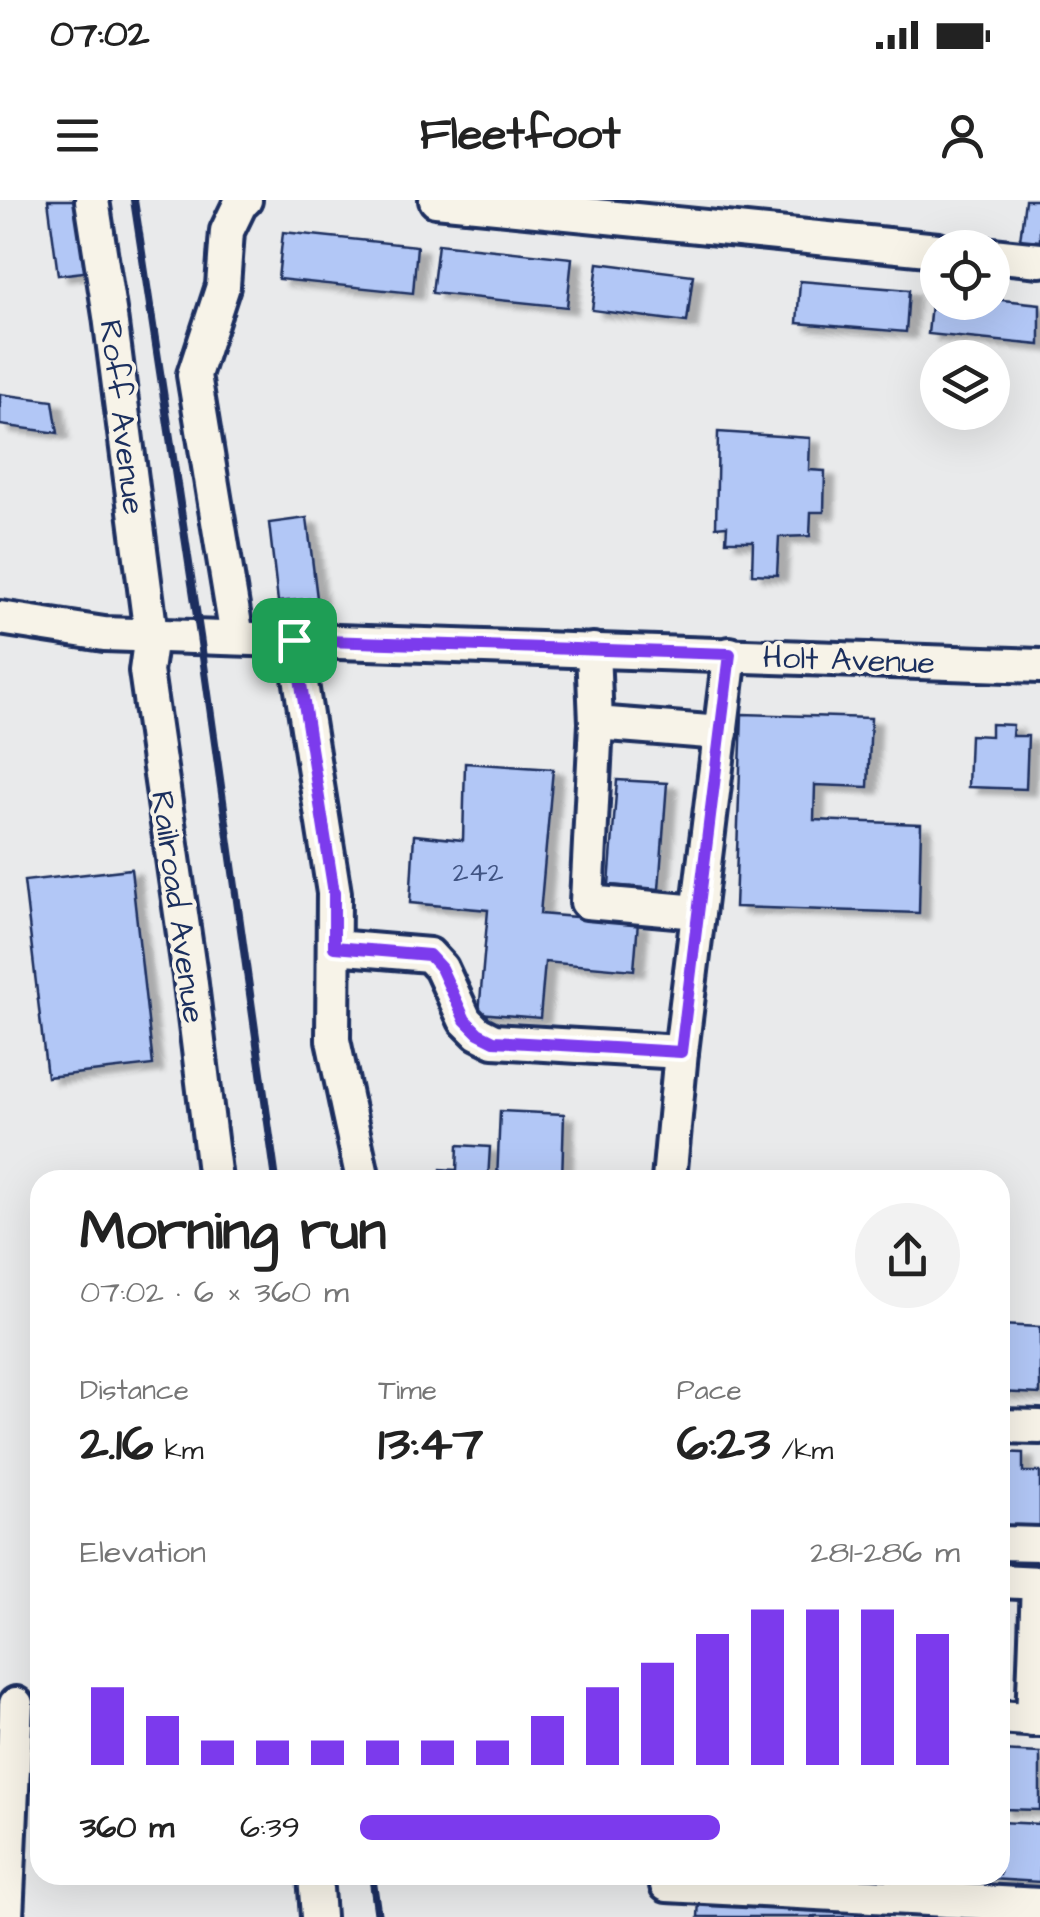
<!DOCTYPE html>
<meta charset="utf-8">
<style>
:root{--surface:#fff;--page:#f2f2f2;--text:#222;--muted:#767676;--accent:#7c3aed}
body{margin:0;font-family:"Architects Daughter",sans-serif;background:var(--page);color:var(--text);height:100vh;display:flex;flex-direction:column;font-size:38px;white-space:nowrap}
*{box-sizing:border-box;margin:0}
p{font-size:32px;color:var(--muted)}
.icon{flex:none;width:55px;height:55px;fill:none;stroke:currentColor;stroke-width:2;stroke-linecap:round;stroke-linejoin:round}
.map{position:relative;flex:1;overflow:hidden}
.panel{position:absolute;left:30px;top:970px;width:980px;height:715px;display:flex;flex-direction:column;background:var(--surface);border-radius:30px;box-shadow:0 10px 40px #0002}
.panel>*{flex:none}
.controls{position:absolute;left:920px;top:30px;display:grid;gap:20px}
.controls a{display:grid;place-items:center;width:90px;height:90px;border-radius:50%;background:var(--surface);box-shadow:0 10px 40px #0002;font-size:50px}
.pin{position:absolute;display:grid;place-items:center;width:85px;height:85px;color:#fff;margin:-42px;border-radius:20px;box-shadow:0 5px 15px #0006}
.round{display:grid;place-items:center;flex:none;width:105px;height:105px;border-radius:52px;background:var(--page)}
.head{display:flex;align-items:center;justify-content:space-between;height:170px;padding:0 50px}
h1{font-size:55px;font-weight:700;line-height:75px}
.metrics{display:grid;grid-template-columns:repeat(3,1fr);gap:15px;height:170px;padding:10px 50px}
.metrics div{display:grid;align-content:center}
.metrics b{font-size:50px;font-weight:700}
.metrics small{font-size:28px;font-weight:400}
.metrics p{font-size:28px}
.chart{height:280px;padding:20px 50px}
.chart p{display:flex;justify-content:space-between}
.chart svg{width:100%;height:180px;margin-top:10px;stroke:var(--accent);stroke-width:6}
ul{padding:0 50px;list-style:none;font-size:32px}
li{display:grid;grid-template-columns:160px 120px 1fr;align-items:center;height:75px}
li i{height:25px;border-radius:12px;background:var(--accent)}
.status{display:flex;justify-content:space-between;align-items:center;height:70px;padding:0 50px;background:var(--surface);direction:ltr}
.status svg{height:28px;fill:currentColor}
header{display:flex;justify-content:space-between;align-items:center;height:130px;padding:0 50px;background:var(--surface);font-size:45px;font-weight:700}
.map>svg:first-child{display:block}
</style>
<div class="status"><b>07:02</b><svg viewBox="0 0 49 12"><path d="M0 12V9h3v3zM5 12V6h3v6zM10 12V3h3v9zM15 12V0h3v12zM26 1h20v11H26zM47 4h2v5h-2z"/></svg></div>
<header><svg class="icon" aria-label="menu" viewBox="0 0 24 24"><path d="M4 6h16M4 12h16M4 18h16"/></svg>Fleetfoot<svg class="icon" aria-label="person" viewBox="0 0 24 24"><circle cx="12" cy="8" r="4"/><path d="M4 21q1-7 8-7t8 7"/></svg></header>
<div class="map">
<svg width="1040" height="1717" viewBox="0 0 1040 1717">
<defs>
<filter id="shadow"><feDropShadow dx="10" dy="6" stdDeviation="2.5" flood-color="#0004"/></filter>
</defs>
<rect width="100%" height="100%" fill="#e9eaeb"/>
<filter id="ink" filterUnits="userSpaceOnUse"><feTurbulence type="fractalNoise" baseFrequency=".01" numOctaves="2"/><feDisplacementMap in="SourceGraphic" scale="20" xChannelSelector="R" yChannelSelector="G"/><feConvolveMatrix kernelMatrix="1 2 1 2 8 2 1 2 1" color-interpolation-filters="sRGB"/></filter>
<g filter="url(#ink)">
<!-- building -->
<g fill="#b2c7f6" stroke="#1b2f5e" stroke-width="2.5" filter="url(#shadow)">
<path d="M 48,0 L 83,0 L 92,71 L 58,75 Z"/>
<path d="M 1025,0 L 1040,0 L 1040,42 L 1020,40 Z"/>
<path d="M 283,32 L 417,46 L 413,93 L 278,79 Z"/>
<path d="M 438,44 L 572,58 L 567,107 L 432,93 Z"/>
<path d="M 598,63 L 693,75 L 687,122 L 592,110 Z"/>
<path d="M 800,81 L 909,90 L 906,132 L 797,123 Z"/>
<path d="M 932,93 L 938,93 L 938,102 L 992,102 L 992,99 L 1040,104 L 1040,145 L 928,134 Z"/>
<path d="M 0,194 L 53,201 L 58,233 L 0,225 Z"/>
<path d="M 718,232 L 810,238 L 809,270 L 825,271 L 824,312 L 811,312 L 810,336 L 779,337 L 777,375 L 752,374 L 753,341 L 726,341 L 727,326 L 716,327 Z"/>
<path d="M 307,318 L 317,398 L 278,402 L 269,323 Z"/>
<path d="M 742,514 L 871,518 L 868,587 L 815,585 L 814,620 L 921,624 L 919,713 L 735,707 Z"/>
<path d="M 991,524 L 1013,525 L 1012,536 L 1028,536 L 1026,589 L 968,587 L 970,535 L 991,536 Z"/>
<path d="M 465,563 L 553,569 L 540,714 L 638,722 L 634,770 L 545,762 L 540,818 L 479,813 L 488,710 L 410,703 L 414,635 L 463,640 Z"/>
<path d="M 617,580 L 667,583 L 659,689 L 609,685 Z"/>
<path d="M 131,669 L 153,865 L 47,877 L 24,681 Z"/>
<path d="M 500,911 L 564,914 L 562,980 L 497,980 Z"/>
<path d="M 458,945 L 490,947 L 488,980 L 440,980 L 441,969 L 457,970 Z"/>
<path d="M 1000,1125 L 1040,1127 L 1040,1194 L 1000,1192 Z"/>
<path d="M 1000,1252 L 1023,1253 L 1023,1272 L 1040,1272 L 1040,1335 L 1000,1333 Z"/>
<path d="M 1000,1551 L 1040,1553 L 1040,1610 L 1000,1609 Z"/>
<path d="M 1000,1622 L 1040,1624 L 1040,1682 L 921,1675 L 1000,1675 Z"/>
<path d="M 699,1701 L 862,1713 L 862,1717 L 698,1717 Z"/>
</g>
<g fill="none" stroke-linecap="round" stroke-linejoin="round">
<!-- minor casing -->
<g stroke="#1b2f5e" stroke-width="40">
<g id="minor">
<path d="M 92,0 L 110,116 L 151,435 L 146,471 L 190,776 L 215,980"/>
<path d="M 436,0 L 938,50"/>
<path d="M 992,55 L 1040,60"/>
<path d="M 0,418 L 104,434 L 1040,466"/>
<path d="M 237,437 L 194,175 L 223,86 L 227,31 L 241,2 L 245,0"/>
<path d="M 294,439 L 334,693 L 333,840 L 363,980"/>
<path d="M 593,450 L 596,523 L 721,533"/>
<path d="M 596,523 L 587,702 L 698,712"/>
<path d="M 334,747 L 429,755 L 441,768 L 465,820 L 478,833 L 494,841 L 681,852"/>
<path d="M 669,980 L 681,852 L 730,454"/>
<path d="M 1000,1226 L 1040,1227"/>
<path d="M 1000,1343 L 1040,1344"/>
<path d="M 1000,1381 L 1040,1383"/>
<path d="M 1000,1517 L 1040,1520"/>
<path d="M 1033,1520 L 1038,1383"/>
<path d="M 315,1675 L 318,1717"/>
<path d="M 667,1675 L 667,1685 L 1040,1705"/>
<path d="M 6,1717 L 16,1504"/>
</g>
</g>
<!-- minor -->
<use href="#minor" stroke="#f7f3e8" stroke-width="32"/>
<!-- rail -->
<g stroke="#1b2f5e" stroke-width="8">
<path d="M 134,0 L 200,436 L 276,980"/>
<path d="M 372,1675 L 378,1717"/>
</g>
</g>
</g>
<g fill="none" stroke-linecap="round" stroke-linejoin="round" filter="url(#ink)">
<!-- route casing -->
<g stroke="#fff" stroke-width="20">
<path id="route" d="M 294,440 L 730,454 L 681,852 L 494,841 L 478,833 L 465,820 L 441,768 L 429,755 L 334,747 L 334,693 Z"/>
</g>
<!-- route -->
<use href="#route" stroke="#7c3aed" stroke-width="12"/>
</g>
<g text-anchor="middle" stroke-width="8" stroke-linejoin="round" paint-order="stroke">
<!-- number labels -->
<g font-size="28" fill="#415584">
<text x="478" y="681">242</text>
</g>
<!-- street labels -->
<g font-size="32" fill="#1b2f5e" stroke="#f7f3e8">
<text transform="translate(123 217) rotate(83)" y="11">Roff Avenue</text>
<text transform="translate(849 459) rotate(2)" y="11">Holt Avenue</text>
<text transform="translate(179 707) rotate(82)" y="11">Railroad Avenue</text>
</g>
</g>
</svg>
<div class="controls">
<a><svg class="icon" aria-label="locate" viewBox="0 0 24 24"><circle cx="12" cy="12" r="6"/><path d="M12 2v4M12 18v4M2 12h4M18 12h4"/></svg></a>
<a><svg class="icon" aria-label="layers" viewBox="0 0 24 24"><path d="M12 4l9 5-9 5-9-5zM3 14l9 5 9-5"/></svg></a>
</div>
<div class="pin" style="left:294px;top:440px;background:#1e9e55"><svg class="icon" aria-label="arrive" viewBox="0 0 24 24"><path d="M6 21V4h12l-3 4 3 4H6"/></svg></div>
<section class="panel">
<div class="head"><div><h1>Morning run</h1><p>07:02 · 6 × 360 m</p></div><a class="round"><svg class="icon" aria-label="share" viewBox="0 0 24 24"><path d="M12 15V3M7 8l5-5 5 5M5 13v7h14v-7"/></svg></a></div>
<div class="metrics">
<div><p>Distance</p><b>2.16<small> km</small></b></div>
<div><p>Time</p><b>13:47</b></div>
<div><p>Pace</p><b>6:23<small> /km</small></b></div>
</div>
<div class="chart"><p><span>Elevation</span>281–286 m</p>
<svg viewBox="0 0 160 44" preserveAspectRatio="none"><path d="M5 44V25M15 44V32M25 44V38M35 44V38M45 44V38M55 44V38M65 44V38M75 44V38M85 44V32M95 44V25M105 44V19M115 44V12M125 44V6M135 44V6M145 44V6M155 44V12"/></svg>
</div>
<ul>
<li><b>360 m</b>6:39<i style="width:60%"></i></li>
</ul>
</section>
</div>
